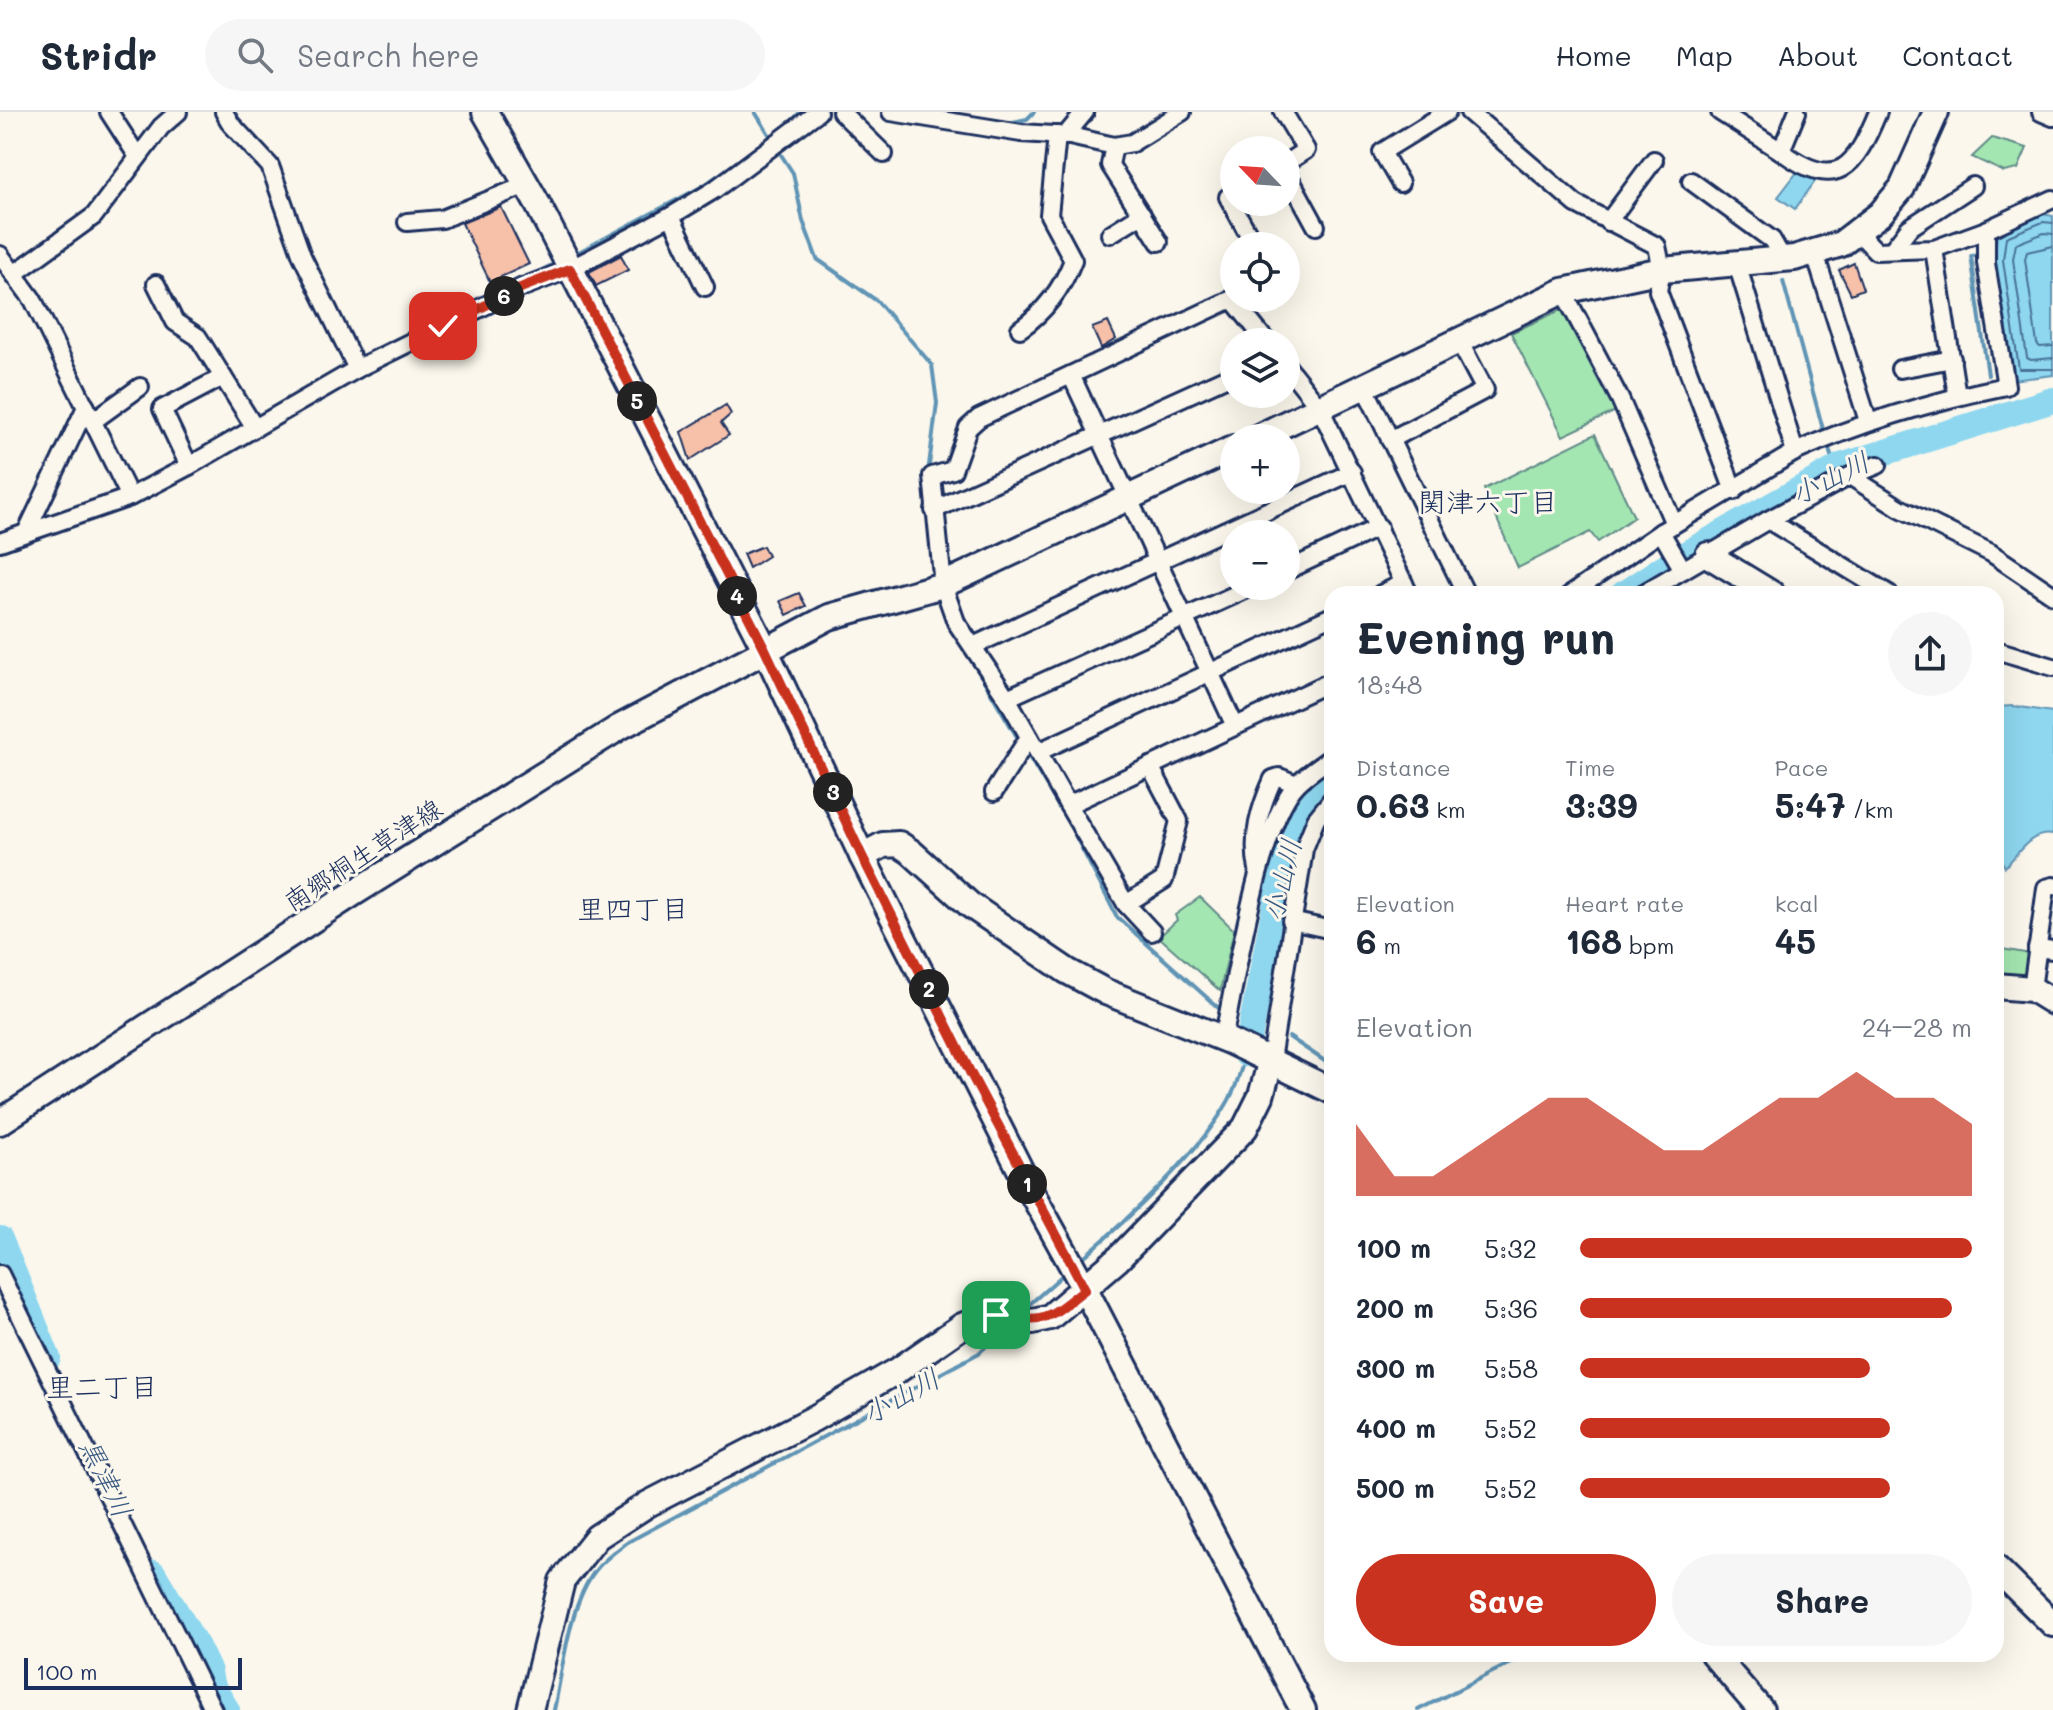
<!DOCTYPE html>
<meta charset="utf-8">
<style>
:root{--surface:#fff;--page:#f6f6f7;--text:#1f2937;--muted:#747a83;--line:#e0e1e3;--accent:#c8321e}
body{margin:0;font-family:Mali,"Klee One",sans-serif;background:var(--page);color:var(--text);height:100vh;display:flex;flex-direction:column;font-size:30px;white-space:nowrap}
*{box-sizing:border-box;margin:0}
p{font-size:26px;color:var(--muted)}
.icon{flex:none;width:44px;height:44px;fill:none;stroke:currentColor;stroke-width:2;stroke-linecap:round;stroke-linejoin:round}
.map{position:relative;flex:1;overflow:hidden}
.details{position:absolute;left:1324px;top:474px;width:680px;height:1076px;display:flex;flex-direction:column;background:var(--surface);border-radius:24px;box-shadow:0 8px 32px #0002}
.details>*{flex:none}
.needle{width:52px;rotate:295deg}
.fabs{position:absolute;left:1220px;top:24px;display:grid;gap:16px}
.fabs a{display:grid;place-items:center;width:80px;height:80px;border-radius:50%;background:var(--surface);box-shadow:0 8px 32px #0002;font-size:40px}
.scale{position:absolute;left:24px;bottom:20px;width:218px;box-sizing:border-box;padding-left:8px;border:4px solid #1b2f5e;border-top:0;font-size:22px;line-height:28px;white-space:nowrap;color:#1b2f5e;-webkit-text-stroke:6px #fbf7ec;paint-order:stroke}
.pin{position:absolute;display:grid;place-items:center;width:68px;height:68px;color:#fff;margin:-34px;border-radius:16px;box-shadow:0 4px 12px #0006}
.km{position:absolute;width:40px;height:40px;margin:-20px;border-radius:50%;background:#222;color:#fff;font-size:22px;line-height:40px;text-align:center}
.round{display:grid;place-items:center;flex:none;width:84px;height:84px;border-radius:42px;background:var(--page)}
.overview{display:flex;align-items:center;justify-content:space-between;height:136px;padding:0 32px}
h1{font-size:44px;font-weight:800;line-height:60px}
.stats{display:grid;grid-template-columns:repeat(3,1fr);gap:12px;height:136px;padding:8px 32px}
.stats div{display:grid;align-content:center}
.stats b{font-size:34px;font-weight:800}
.stats small{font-size:22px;font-weight:400}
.stats p{font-size:22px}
.chart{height:224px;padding:16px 32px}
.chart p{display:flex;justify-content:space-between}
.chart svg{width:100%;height:144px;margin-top:8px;fill:var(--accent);opacity:.7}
.primary-button{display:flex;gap:16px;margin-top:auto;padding:16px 32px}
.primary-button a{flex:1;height:92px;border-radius:48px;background:var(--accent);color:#fff;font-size:32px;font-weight:800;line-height:92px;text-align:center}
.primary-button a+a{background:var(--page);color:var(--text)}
ul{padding:0 32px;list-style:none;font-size:26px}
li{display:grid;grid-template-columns:128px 96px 1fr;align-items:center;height:60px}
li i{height:20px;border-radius:10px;background:var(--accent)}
header{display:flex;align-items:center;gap:48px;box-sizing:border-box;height:112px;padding:0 40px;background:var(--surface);border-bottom:2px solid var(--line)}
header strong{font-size:38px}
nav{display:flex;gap:44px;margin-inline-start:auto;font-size:28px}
.search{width:560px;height:72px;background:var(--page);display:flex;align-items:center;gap:20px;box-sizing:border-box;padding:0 28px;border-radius:44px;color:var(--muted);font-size:30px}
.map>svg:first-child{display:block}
</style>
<header>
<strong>Stridr</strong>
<div class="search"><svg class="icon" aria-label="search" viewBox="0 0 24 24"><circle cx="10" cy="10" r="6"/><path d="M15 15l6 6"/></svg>Search here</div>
<nav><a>Home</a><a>Map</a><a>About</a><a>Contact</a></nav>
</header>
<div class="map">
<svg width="2053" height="1598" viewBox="0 0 2053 1598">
<rect width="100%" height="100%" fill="#fbf7ec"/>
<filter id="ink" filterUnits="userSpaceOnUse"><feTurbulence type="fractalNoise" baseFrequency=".0125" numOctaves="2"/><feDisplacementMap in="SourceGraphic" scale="16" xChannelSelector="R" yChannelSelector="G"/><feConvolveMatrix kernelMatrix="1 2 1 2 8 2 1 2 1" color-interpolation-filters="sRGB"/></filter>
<g filter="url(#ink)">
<!-- green -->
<g fill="#a4e6b1" stroke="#608a88" stroke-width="2">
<path d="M 1992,26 L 2027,36 L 2018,57 L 2004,60 L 1972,45 Z"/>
<path d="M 1565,196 L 1616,299 L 1563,324 L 1511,221 Z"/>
<path d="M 1595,322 L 1634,405 L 1598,430 L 1590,420 L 1518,456 L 1484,377 Z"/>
<path d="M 1200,785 L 1234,818 L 1220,879 L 1159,825 L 1177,808 L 1175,803 Z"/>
<path d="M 1996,836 L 2031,842 L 2029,861 L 2020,866 L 1996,863 Z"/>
</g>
<!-- water -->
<g fill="#8ed7ef" stroke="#6094b5" stroke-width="2">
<path d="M 1798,59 L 1816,68 L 1795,97 L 1778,85 Z"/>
<path d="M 2043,102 L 2053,104 L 2053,263 L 2012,268 L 1995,148 L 1997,120 Z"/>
<path d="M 2013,594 L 2053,600 L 2053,723 C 2030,719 2019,741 2005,755 L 1996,739 L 1996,595 Z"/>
</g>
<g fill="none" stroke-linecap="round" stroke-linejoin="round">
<!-- shore -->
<g stroke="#497298" stroke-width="2">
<path d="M 2053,111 L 2043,110 L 2006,125 L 2003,148 L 2019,257 L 2053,257"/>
<path d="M 2053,122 L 2044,121 L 2016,132 L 2013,147 L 2027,246 L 2031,248 L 2053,246"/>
<path d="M 2053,134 L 2027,140 L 2025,147 L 2037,232 L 2040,235 L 2053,234"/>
</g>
<!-- stream -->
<g stroke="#6094b5" stroke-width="4">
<path d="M 755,0 L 772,27"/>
<path d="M 1008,11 L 1027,7 L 1034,0"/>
<path d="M 785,16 L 800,0"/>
<path d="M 776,35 L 793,61 L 803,109 L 817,147 L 877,189 L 932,253 L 937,291 L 928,361"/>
<path d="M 573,143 L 703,74 L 759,35"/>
<path d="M 1981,143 L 1971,144 L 1988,263"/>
<path d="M 526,166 L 558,150"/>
<path d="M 1783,169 L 1824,321"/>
<path d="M 1827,329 L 1835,358"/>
<path d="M 926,378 L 933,456"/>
<path d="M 970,545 L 1020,630"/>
<path d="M 1025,638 L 1073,719 L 1117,805 L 1223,900"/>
<path d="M 1289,925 L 1332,954"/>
<path d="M 1328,992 L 1328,1003 L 1332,1012"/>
<path d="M 1079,1149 C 1125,1110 1208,1034 1233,980 C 1238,969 1241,956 1245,945"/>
<path d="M 1022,1199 L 1066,1160"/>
<path d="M 554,1598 C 563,1557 569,1492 595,1459 C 604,1447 616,1439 628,1430 L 979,1241 L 1004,1217"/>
<path d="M 1418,1598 L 1528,1542"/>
</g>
<!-- river -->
<g stroke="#8ed7ef" stroke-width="26">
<path d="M 1623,482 L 1673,449 L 1841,354 L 2053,288"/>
<path d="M 1246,942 L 1287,734 L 1302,699 L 1332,668"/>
<path d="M 0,1127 L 48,1246"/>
<path d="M 153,1461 L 197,1535 L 209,1560 L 211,1572 L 227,1598"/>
</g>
</g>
<!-- building -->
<g fill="#f6c0a9" stroke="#1b2f5e" stroke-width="2">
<path d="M 501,95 L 529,152 L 490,170 L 462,111 Z"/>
<path d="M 621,143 L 628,158 L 596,174 L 589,160 Z"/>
<path d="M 1854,151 L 1863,177 L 1851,182 L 1839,158 Z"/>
<path d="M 1108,210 L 1116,227 L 1101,236 L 1092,216 Z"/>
<path d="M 726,293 L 731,302 L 721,311 L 729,323 L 690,348 L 681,320 Z"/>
<path d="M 763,434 L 768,444 L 749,456 L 743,442 Z"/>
<path d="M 799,481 L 806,494 L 787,503 L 780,489 Z"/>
</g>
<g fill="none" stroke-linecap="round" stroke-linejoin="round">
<!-- street casing -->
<g stroke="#1b2f5e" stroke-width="22">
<g id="street">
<path d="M 109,0 L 138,45"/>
<path d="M 224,0 L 231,12 L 270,54 L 302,144 L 357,257"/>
<path d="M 841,0 L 884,42"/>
<path d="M 891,0 L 1021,21 L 1070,24 L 1114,34 L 1132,31 L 1182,0"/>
<path d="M 1283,0 L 1306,38 L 1286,51"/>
<path d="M 1469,0 L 1576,92 L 1657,134 L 1662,158 L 1658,179 L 1734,379"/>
<path d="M 1720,0 L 1781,39 L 1797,0"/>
<path d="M 2041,0 L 2053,5"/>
<path d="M 1065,24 L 1085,0"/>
<path d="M 1114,34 L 1110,53 L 1159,130"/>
<path d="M 1781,39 C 1838,81 1855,55 1878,0"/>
<path d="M 1286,59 L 1316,114"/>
<path d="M 1691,69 L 1772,128 L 1783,147"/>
<path d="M 1400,71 L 1382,40 L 1447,0"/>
<path d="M 1234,82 L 1228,85 L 1255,134"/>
<path d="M 671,104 L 705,175"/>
<path d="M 407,110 L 442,107 L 526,73"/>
<path d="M 1608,110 L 1654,48"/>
<path d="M 1857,119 L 1876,139 L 1934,137 L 1986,118 L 2053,87"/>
<path d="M 1110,122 L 1142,102"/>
<path d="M 1934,137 L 1957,284"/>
<path d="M 1892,138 L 1909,116 L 1973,74"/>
<path d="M 1815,142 L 1868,309"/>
<path d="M 0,143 L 33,188 L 130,385"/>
<path d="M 14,162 L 94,104 L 161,15 L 178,0"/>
<path d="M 156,172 L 175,210 L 198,225 L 255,316"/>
<path d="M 1563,179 L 1620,287 L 1674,412"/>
<path d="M 1020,217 C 1046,199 1062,177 1073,148 L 1049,103 L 1057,23"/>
<path d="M 1267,230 L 1232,187 L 979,306 L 968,316 L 953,358 L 932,364 L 943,473 L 956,510 L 1007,586 L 1068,693 L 1332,569"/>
<path d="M 1286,253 L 1320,296 L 1409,482"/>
<path d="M 1900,257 L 1952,247"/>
<path d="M 1071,263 L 1235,614"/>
<path d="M 1365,276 L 1466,482"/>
<path d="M 93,309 L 140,275"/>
<path d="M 1390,328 L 1485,278 L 1459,229"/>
<path d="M 1795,340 C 1864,309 1933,289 2006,274 L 1986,151 L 1986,118"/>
<path d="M 189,354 L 162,297 L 223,265"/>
<path d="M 1850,364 L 1900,396 L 1991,441 L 2053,483"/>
<path d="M 934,398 L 1234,262"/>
<path d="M 1768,408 L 1889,482"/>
<path d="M 1661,420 L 1683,458"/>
<path d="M 26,421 L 86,295"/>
<path d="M 0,430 L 130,385 L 189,354 L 362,254 L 523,175 L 570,157 L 671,104 L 714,78 L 818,0"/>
<path d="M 1286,459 L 1379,415"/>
<path d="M 1381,482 L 1404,471"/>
<path d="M 1571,482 L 1661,420 L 1795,340 L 1737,152"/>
<path d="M 1642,482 L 1768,408 L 1850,364 L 1878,353"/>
<path d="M 973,534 L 1352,360"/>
<path d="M 1996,538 L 2053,555"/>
<path d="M 1007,586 L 1254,474"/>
<path d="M 1038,640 L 1332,504"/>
<path d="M 994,680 L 1029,625"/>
<path d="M 1068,693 L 1126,792 L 1164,768 L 1179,709 L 1150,654"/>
<path d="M 1258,757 C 1251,725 1260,696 1273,667 L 1279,665 L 1296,672"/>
<path d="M 1126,792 L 1152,820"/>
<path d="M 1291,809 L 1332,818"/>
<path d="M 2037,836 L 2053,838"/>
<path d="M 2032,877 L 2046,776 L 2053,774"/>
<path d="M 1223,927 C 1236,869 1259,709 1298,671 C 1308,661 1321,653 1332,645"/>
<path d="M 1271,948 L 1304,737 L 1316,707 L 1332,687"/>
<path d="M 0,1162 L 213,1598"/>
</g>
</g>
<!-- secondary casing -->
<g stroke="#1b2f5e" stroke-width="30">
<g id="secondary">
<path d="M 485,0 L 537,91 L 765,537 L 862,744 L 1034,1085 L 1085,1177 L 1303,1598"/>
<path d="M 1256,326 L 1563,179 L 1662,158 L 1794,146 L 1841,132 L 1880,102 L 1902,76 L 1936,0"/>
<path d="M 1708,443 L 1772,482"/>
<path d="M 862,744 L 883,733 L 899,732 L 911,740 L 970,793 L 1067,859 L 1106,880 L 1229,929 L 1332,979"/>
<path d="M 1996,874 L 2032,877 L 2053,890"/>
<path d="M 0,1010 L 354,781 L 620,615 L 829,505 L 943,473 L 1234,336"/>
<path d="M 1996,1456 L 2053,1512"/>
<path d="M 1713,1542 L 1761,1598"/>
<path d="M 530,1598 L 562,1469 L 597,1425 L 648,1392 L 813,1307 L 897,1259 L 962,1214 L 986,1204 L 1033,1209 L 1050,1205 L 1118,1147 L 1245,1016 L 1261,984 L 1271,948"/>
</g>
</g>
<!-- street -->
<use href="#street" stroke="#fbf7ec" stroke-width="16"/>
<!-- secondary -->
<use href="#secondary" stroke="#fbf7ec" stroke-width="24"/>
</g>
</g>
<g fill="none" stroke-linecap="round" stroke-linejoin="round" filter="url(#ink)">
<!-- route casing -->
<g stroke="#fff" stroke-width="16">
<path id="route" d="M 443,214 L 523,175 L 570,157 L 765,537 L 862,744 L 971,962 L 1085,1177 C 1046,1208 1046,1211 996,1203"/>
</g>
<!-- route -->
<use href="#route" stroke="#c8321e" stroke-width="10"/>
</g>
<g text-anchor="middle" stroke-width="6" stroke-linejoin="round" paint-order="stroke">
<!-- street labels -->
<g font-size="26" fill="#1b2f5e" stroke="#fbf7ec">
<text transform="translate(363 743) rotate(-33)" y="9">南郷桐生草津線</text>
</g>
<!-- water labels -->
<g font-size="28" font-style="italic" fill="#385982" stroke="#fbf7ec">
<text transform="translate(1830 366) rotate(-26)" y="10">小山川</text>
<text transform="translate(1282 768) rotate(-76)" y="10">小山川</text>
<text transform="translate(901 1284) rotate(-29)" y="10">小山川</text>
<text transform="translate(106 1366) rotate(64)" y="10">黒津川</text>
</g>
<!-- neighbourhood labels -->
<g font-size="28" fill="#1b2f5e" stroke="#fbf7ec">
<text x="1488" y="400">関津六丁目</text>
<text x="633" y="807">里四丁目</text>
<text x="102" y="1285">里二丁目</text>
</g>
</g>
</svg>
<div class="fabs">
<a><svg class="needle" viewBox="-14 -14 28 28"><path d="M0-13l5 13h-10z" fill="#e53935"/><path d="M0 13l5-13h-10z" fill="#747a83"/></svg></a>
<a><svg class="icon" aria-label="locate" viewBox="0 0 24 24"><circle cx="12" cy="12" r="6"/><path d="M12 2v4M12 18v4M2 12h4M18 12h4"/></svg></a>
<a><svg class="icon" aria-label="layers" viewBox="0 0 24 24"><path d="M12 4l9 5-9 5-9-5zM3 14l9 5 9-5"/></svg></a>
<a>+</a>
<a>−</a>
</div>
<div class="scale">100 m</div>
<div class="pin" style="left:996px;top:1203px;background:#1e9e55"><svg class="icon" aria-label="arrive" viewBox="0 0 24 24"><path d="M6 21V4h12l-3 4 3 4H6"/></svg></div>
<div class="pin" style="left:443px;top:214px;background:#d93025"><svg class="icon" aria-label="check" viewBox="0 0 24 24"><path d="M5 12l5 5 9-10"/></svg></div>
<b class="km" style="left:1027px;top:1072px">1</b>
<b class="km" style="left:929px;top:877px">2</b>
<b class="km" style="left:833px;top:680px">3</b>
<b class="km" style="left:737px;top:484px">4</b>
<b class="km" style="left:637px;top:289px">5</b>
<b class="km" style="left:504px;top:184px">6</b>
<section class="details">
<div class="overview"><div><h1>Evening run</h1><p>18:48</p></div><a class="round"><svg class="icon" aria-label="share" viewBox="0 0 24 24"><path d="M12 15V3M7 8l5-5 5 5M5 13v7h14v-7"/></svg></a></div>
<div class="stats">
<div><p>Distance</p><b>0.63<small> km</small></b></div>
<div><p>Time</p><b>3:39</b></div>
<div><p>Pace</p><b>5:47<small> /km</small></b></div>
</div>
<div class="stats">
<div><p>Elevation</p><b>6<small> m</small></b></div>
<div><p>Heart rate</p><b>168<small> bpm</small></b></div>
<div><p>kcal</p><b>45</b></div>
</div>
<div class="chart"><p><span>Elevation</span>24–28 m</p>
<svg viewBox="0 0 160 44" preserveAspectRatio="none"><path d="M0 44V22L10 38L20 38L30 30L40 22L50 14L60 14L70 22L80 30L90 30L100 22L110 14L120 14L130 6L140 14L150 14L160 22V44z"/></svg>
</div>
<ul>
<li><b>100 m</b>5:32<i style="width:100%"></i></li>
<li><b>200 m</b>5:36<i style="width:95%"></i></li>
<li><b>300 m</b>5:58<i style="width:74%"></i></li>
<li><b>400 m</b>5:52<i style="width:79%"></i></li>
<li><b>500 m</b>5:52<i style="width:79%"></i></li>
</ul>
<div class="primary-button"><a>Save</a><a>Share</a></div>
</section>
</div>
